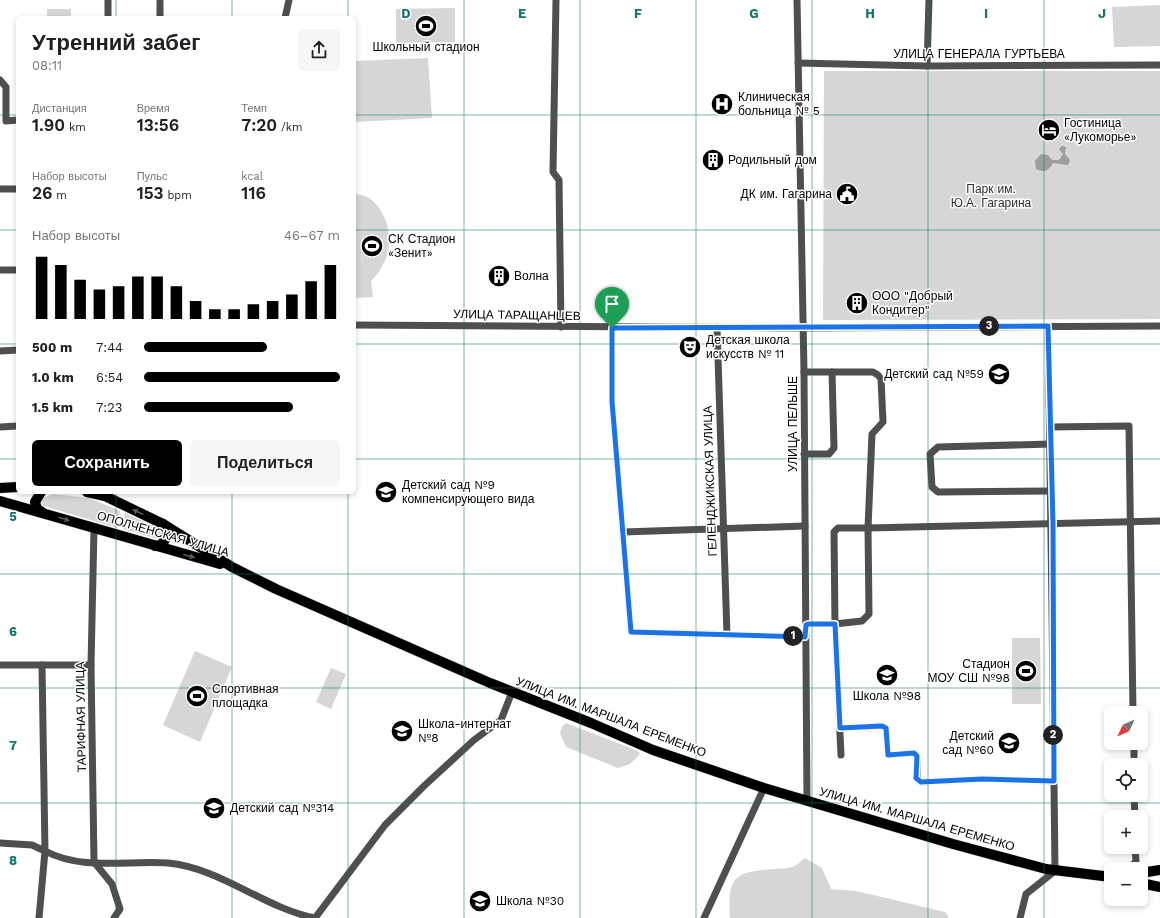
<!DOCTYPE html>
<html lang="ru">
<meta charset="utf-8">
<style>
:root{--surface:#fff;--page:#f6f6f6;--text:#202124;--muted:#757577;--accent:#000}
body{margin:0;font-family:"Work Sans",sans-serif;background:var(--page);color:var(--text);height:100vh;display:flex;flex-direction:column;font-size:15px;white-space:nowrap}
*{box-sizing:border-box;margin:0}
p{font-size:13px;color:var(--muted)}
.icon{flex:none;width:22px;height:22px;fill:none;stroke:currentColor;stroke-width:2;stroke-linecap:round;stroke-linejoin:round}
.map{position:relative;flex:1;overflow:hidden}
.sheet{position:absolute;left:16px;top:16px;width:340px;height:478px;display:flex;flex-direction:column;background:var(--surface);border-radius:6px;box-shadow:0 2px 6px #0003}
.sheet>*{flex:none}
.needle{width:26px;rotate:226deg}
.buttons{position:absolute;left:1104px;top:706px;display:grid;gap:8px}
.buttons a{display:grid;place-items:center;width:44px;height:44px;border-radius:6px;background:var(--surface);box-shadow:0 2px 6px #0003;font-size:20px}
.pin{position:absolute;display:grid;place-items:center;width:34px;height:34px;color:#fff;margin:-41px -17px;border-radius:50% 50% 50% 0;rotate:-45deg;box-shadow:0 0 4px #0007}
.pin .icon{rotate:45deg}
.km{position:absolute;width:20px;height:20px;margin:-10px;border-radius:50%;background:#222;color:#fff;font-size:11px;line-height:20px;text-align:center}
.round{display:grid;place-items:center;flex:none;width:42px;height:42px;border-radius:6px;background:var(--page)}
.headline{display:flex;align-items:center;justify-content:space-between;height:68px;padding:0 16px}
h1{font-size:22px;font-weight:600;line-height:30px}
.figures{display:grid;grid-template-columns:repeat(3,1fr);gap:6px;height:68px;padding:4px 16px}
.figures div{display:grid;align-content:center}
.figures b{font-size:17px;font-weight:600}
.figures small{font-size:11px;font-weight:400}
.figures p{font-size:11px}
.chart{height:112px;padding:8px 16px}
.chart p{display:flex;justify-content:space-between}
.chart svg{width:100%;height:72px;margin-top:4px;stroke:var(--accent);stroke-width:6}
.primary-button{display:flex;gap:8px;margin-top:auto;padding:8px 16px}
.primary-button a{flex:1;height:46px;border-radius:6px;background:var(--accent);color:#fff;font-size:16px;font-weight:600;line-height:46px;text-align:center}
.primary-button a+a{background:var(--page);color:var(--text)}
ul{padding:0 16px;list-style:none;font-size:13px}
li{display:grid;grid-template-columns:64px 48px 1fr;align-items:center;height:30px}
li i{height:10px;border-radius:5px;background:var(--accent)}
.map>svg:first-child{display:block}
</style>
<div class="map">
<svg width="1160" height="918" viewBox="0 0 1160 918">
<rect width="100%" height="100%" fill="#fff"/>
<!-- green -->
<g fill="#d6d6d6">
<path d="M 1160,5 L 1160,46 L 1114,47 L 1112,7 Z"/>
<path d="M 455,8 L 455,42 L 396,43 L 396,9 Z"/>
<rect x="47" y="9" width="24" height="9"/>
<path d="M 428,58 L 432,118 L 354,122 L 354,61 Z"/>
<path d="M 824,71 L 1160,71 L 1160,319 L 823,320 Z"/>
<path d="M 354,194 C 365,194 373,199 379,208 C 395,232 392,260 371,281 L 373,297 L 354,298 Z"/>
<path d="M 53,494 L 89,498 L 120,511 L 117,528 L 41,505 L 43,498 Z"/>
<path d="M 125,513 L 162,530 L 164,533 L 161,540 L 123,529 Z"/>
<path d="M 1012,638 L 1040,638 L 1041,704 L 1012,704 Z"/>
<path d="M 195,651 L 232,667 L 200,742 L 163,725 Z"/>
<path d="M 331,668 L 346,674 L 331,709 L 316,702 Z"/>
<path d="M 566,723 L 638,751 L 640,754 L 630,764 L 618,768 L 566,747 L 560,733 L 562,727 Z"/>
<path d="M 805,858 L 822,868 L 831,889 L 856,891 L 945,912 L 949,918 L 730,918 C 727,878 734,871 774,869 C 779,868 788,869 792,867 C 797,865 801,861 805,858 Z"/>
</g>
<!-- water -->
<path fill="#9d9d9d" d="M 1062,146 L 1066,147 L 1065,154 L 1070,160 L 1068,165 L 1053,163 C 1049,171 1044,173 1036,169 L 1035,161 L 1041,154 L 1048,155 L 1052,160 L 1059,160 L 1063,154 L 1059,149 Z"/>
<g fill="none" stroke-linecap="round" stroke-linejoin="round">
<!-- highway casing -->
<g stroke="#dbdbdb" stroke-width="11">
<g id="highway">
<path d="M 0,488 L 18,487"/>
<path d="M 41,492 L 35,502 L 37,509 L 42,512"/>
<path d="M 87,492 L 105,496 L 163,524 L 232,567 L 276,589 L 490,683 L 591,723 L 653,750 L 764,788 L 953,844 L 1046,869 L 1111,877"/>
<path d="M 0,501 L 220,564"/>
<path d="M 155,546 L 161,545 L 167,537 L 167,530 L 163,524"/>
<path d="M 1141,873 L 1160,870"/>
<path d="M 1141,883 L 1160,887"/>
</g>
</g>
<!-- minor -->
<g stroke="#4f4f4f" stroke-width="7">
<path d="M 160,0 L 160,18"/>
<path d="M 556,0 L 553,172 L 559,180 L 561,327"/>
<path d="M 797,0 L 804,372 L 807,800"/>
<path d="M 108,18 L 108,0"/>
<path d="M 285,18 L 289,0"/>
<path d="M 798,63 L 927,66 L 1160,65"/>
<path d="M 927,66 L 929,0"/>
<path d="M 0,80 L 6,87 L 6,121 L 18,120"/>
<path d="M 0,189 L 18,189"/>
<path d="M 0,270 L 18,270"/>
<path d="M 354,325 L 803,328 L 1160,326"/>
<path d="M 612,327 L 612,401 L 631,632 L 805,637"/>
<path d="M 717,327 L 727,635"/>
<path d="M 0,351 L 18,350"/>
<path d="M 804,372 L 873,372 L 878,375 L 881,379 L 883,422 L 872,434 L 868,528 L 1160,521"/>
<path d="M 0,427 L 18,426"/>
<path d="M 1051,427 L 1129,426 L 1133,713"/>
<path d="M 1051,444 L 938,447 L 930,454 L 932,487 L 938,492 L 1052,491"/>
<path d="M 804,454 L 829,454 L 834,448 L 832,372"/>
<path d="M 94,528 L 91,665 L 94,862 L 112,884 L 120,909 L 114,918"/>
<path d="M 838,528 L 868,528 L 869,614 L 862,621 L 835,624 L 834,532 Z"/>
<path d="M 623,532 L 805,526"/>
<path d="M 806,625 L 808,624 L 835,624 L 841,755"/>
<path d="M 0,665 L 91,665"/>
<path d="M 42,665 L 45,851 C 83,871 128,860 168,863 C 221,868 264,908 315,918"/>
<path d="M 840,728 L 882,726 L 886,728 L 888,755 L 915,753 L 917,756 L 917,778 L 921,782 L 982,779 L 1053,781"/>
<path d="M 1134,743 L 1134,765"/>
<path d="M 1134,795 L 1135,817"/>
<path d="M 0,843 L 32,845 L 45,851 L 39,918"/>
<path d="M 1126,869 L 1136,862 L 1135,847"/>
<path d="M 315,918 L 385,825 L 424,786 L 474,740 L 501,720 L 512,692"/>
<path d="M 704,918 L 764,788"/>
<path d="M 1020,918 L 1026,894 L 1055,871 C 1052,689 1052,508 1048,326"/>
</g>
<!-- highway -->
<use href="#highway" stroke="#000" stroke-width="10"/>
</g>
<!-- one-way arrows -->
<defs><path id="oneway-solid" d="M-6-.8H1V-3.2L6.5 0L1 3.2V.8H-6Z"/></defs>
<g fill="#595959">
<use href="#oneway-solid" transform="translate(138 512) rotate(-154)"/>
<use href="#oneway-solid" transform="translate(64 519) rotate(18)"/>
<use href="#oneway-solid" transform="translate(189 556) rotate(15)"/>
</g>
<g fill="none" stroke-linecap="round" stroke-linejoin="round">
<!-- route casing -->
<g stroke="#fff" stroke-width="8">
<path id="route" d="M 1048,326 L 1053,524 L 1054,781 L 982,779 L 921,782 L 916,778 L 917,756 L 914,753 L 888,755 L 886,728 L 882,726 L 840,728 L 835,624 L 808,624 L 806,625 L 805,637 L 631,632 L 612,401 L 612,328 Z"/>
</g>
<!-- route -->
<use href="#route" stroke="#1a73e8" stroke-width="5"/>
</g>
<!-- grid -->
<path fill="none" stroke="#0f766e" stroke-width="1" stroke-opacity="0.55" d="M 116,0 L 116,18M 232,0 L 232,18M 348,0 L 348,18M 464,0 L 464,918M 580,0 L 580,918M 696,0 L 696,918M 812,0 L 812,918M 928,0 L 928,918M 1044,0 L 1044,918M 0,115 L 18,115M 354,115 L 1160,115M 0,230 L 18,230M 354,230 L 1160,230M 0,344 L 18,344M 354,344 L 1160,344M 0,459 L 18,459M 354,459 L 1160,459M 116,492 L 116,918M 232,492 L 232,918M 348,492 L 348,918M 0,574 L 1160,574M 0,688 L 1160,688M 0,803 L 1160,803"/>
<!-- icons -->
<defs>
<g id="stadium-disc" transform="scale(1.15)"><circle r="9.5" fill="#000" stroke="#fff"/><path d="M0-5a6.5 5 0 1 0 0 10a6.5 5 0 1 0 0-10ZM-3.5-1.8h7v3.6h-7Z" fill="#fff"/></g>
<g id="hospital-disc" transform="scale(1.15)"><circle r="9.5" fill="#000" stroke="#fff"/><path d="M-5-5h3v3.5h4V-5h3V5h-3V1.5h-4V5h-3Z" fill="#fff"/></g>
<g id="hotel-disc" transform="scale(1.15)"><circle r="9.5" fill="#000" stroke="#fff"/><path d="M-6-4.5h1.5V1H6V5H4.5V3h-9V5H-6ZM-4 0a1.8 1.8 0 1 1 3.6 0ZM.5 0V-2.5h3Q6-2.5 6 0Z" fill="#fff"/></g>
<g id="building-disc" transform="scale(1.15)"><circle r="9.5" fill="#000" stroke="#fff"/><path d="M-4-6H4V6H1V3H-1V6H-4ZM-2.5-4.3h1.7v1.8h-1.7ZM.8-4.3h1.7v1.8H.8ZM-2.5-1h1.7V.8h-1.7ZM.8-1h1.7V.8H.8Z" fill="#fff"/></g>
<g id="civic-disc" transform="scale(1.15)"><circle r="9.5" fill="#000" stroke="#fff"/><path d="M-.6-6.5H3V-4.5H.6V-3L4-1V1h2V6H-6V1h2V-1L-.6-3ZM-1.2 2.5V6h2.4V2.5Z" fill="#fff"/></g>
<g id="theatre-disc" transform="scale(1.15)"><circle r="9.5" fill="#000" stroke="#fff"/><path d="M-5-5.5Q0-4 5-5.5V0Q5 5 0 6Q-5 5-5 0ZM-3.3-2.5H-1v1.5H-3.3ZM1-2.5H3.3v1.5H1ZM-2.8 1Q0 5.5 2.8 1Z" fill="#fff"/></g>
<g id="school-disc" transform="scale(1.15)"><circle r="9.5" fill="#000" stroke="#fff"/><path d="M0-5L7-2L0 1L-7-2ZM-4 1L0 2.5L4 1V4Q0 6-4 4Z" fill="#fff"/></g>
</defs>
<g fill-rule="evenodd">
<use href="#stadium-disc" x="426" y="26"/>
<use href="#hospital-disc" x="722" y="104"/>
<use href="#hotel-disc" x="1049" y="130"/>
<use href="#building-disc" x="713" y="160"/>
<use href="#civic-disc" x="847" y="194"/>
<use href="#stadium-disc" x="372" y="246"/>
<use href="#building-disc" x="499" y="276"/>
<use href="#building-disc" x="857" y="303"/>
<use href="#theatre-disc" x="690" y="347"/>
<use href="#school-disc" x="999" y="374"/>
<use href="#school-disc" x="386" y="492"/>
<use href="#stadium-disc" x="1026" y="671"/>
<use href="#school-disc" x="887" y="675"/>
<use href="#stadium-disc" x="197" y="696"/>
<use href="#school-disc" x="402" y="731"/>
<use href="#school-disc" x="1009" y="743"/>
<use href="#school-disc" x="214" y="808"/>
<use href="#school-disc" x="480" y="901"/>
</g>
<g text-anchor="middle" stroke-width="3" stroke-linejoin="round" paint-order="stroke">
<!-- poi labels -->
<g font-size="12" fill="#000" stroke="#fff" text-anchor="start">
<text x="426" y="51" text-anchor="middle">Школьный стадион</text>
<text x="738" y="101">Клиническая<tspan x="738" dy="14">больница № 5</tspan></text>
<text x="1064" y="127">Гостиница<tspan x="1064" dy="14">«Лукоморье»</tspan></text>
<text x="728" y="164">Родильный дом</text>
<text x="832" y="198" text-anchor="end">ДК им. Гагарина</text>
<text x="388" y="243">СК Стадион<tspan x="388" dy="14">«Зенит»</tspan></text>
<text x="514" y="280">Волна</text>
<text x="872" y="300">ООО "Добрый<tspan x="872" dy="14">Кондитер"</tspan></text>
<text x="706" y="344">Детская школа<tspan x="706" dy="14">искусств № 11</tspan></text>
<text x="984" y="378" text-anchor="end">Детский сад №59</text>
<text x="402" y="489">Детский сад №9<tspan x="402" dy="14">компенсирующего вида</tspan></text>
<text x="1010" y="668" text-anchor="end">Стадион<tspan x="1010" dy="14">МОУ СШ №98</tspan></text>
<text x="212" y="693">Спортивная<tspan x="212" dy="14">площадка</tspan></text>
<text x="887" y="700" text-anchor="middle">Школа №98</text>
<text x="418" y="728">Школа-интернат<tspan x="418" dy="14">№8</tspan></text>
<text x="994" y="740" text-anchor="end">Детский<tspan x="994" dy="14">сад №60</tspan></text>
<text x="230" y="812">Детский сад №314</text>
<text x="496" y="905">Школа №30</text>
</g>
<!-- street labels -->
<g font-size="12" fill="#000" stroke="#fff">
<text x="979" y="58">УЛИЦА ГЕНЕРАЛА ГУРТЬЕВА</text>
<text transform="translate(517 315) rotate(1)" y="4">УЛИЦА ТАРАЩАНЦЕВ</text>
<text transform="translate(793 424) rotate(-90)" y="4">УЛИЦА ПЕЛЬШЕ</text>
<text transform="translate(710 481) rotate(-92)" y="4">ГЕЛЕНДЖИКСКАЯ УЛИЦА</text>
<text transform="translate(163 534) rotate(16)" y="4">ОПОЛЧЕНСКАЯ УЛИЦА</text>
<text transform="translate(81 717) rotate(-91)" y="4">ТАРИФНАЯ УЛИЦА</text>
<text transform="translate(611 717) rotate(21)" y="4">УЛИЦА ИМ. МАРШАЛА ЕРЕМЕНКО</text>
<text transform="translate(917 819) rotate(16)" y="4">УЛИЦА ИМ. МАРШАЛА ЕРЕМЕНКО</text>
</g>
<!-- park labels -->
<g font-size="12" fill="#2d2d2d" stroke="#fff">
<text x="991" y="193">Парк им.<tspan x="991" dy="14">Ю.А. Гагарина</tspan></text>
</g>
</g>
<g font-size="13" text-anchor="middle" font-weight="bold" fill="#0f766e" stroke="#fff" stroke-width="3" stroke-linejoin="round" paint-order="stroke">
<text x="406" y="18">D</text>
<text x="522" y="18">E</text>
<text x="638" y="18">F</text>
<text x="754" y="18">G</text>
<text x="870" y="18">H</text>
<text x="986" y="18">I</text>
<text x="1102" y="18">J</text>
<text x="13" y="521">5</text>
<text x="13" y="636">6</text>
<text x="13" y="750">7</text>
<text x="13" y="865">8</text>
</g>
</svg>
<div class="buttons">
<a><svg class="needle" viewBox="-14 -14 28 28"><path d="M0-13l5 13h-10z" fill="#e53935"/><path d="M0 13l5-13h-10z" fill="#757577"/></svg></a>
<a><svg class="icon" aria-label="locate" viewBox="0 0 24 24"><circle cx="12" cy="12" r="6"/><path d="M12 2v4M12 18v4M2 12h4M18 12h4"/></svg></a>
<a>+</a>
<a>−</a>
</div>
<div class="pin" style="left:612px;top:328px;background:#1e9e55"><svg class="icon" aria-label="arrive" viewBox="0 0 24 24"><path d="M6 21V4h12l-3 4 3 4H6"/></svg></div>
<b class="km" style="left:793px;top:636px">1</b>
<b class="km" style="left:1053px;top:735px">2</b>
<b class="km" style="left:989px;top:326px">3</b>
<section class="sheet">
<div class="headline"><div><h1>Утренний забег</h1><p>08:11</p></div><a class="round"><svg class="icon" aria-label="share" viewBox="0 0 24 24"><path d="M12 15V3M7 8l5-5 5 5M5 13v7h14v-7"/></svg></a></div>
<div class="figures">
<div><p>Дистанция</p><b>1.90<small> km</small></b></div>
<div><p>Время</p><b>13:56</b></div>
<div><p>Темп</p><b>7:20<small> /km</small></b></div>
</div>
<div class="figures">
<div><p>Набор высоты</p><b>26<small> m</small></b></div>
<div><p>Пульс</p><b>153<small> bpm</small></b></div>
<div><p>kcal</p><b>116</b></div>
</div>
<div class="chart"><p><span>Набор высоты</span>46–67 m</p>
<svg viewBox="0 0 160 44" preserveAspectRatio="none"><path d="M5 44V6M15 44V11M25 44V20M35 44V26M45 44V24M55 44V18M65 44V18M75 44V24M85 44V33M95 44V38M105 44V38M115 44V35M125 44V33M135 44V29M145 44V21M155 44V11"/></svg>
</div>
<ul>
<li><b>500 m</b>7:44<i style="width:63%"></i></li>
<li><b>1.0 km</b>6:54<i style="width:100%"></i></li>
<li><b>1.5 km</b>7:23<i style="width:76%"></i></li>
</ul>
<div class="primary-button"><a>Сохранить</a><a>Поделиться</a></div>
</section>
</div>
